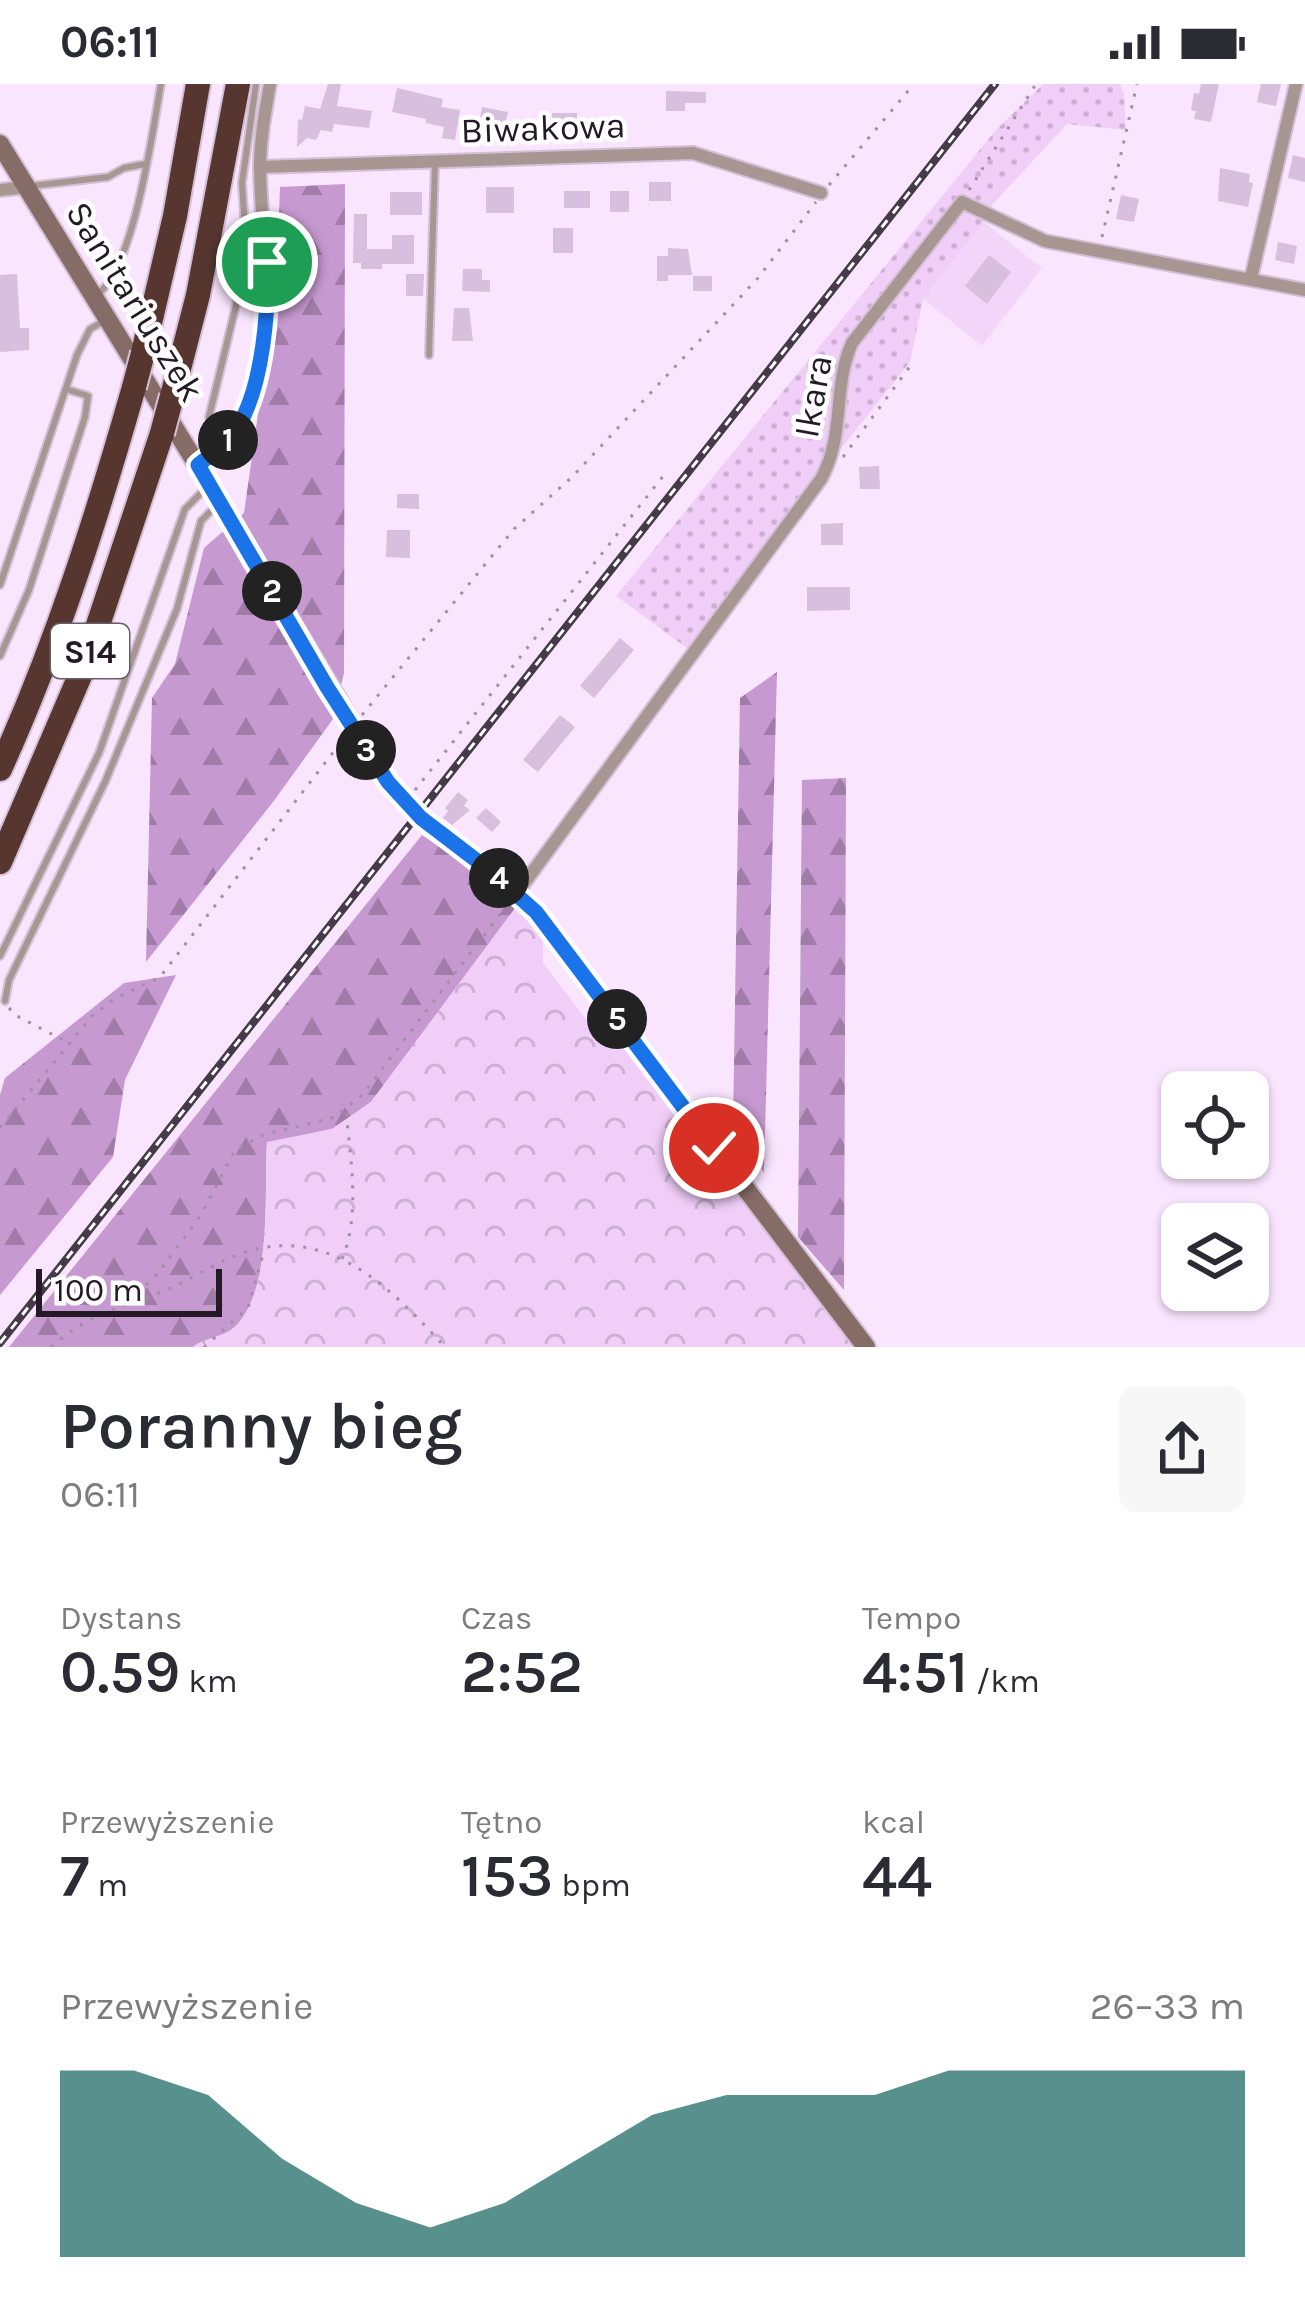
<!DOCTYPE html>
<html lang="pl">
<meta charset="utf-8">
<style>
:root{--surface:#fff;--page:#f7f7f7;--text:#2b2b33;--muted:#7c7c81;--accent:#12625f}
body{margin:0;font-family:Karla,sans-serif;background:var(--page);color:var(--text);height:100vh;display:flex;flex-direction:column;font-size:45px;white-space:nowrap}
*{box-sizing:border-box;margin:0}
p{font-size:39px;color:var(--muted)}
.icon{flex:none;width:66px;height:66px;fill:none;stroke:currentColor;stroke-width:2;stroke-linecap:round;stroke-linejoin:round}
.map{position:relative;height:1263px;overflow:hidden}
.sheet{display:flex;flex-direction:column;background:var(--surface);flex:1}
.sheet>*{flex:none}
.controls{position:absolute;left:1161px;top:987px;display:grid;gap:24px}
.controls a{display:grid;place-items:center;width:108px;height:108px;border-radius:18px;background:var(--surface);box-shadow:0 3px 9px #0004;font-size:60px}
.scale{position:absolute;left:36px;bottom:30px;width:186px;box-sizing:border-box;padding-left:12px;border:6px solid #231a25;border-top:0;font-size:33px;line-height:42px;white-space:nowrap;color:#231a25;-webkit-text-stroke:9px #fff;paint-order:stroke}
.pin{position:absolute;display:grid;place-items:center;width:102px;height:102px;color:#fff;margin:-51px;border:6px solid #fff;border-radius:50%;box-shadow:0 3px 12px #0007}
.km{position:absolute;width:60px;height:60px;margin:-30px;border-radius:50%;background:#222;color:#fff;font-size:33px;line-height:60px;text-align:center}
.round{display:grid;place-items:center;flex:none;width:126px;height:126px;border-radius:18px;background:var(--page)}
.overview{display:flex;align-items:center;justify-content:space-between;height:204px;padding:0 60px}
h1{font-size:66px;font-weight:600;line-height:90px}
.figures{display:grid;grid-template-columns:repeat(3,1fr);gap:18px;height:204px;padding:12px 60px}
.figures div{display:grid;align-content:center}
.figures b{font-size:60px;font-weight:600}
.figures small{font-size:33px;font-weight:400}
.figures p{font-size:33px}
.chart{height:336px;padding:24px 60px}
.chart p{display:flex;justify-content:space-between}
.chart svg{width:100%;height:216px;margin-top:12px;fill:var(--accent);opacity:.7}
.status{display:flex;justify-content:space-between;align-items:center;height:84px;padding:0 60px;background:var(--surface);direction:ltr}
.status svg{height:33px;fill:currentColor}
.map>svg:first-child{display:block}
</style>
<div class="status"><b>06:11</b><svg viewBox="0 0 49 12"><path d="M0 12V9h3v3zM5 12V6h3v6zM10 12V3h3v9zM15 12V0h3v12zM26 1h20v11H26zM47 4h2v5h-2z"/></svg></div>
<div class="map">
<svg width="1305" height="1263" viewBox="0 0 1305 1263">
<defs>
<pattern id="grass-dots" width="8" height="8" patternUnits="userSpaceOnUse" patternTransform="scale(3)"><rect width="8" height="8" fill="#f1cef8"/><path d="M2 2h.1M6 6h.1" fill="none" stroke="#ceb0d4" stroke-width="1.8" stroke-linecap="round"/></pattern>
<pattern id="forest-firs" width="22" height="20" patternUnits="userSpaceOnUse" patternTransform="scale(3)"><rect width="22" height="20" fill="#c799d1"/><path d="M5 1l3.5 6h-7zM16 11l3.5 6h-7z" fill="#a17ca9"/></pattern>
<pattern id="park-crowns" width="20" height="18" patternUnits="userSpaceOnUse" patternTransform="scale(3)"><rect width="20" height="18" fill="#f1cef8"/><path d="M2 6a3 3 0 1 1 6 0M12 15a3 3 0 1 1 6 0" fill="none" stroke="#ceb0d4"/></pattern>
</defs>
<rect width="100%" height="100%" fill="#fae5fe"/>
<!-- built -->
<path fill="#f4d5fa" d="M 984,138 L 1042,184 L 982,262 L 923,215 Z"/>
<!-- grass -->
<path fill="url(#grass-dots)" d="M 1043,0 L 1120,0 L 1124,11 L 1126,46 L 1067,40 L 991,122 L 984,138 L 923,215 L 910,278 L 764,461 L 691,567 L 616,512 L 996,46 Z"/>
<!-- forest -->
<g fill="url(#forest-firs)">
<path d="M 345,100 L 344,589 L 333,635 L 273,718 L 146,878 L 152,614 L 175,580 L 204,464 L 244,429 L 262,302 L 275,244 L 280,103 Z"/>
<path d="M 777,588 L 764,1089 L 733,1040 L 740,614 Z"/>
<path d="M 846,694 L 844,1206 L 798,1153 L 802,696 Z"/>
<path d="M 422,751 L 513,813 L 516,823 L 371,1018 L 332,1045 L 267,1059 C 264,1111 273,1205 235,1243 C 223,1254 205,1253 193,1263 L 9,1263 Z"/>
<path d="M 176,891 L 125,996 L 113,1073 L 0,1211 L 0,1011 L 5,994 L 124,899 Z"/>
</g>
<!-- park -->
<path fill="url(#park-crowns)" d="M 516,823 L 543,856 L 543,879 L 589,939 L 598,932 L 629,965 L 853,1263 L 193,1263 C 205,1253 223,1254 235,1243 C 273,1205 264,1111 267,1058 L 332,1045 L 371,1018 Z"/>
<!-- building -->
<g fill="#d8bfdd">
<path d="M 328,0 L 341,0 L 337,22 L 372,27 L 369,44 L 334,40 L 332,48 L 321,46 L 316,56 L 307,54 L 297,63 L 298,35 L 302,36 L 305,22 L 320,25 Z"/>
<path d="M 1201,0 L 1219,0 L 1211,38 L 1194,35 L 1196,27 L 1191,26 L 1194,9 L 1199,10 Z"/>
<path d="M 1261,0 L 1281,0 L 1276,22 L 1257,18 Z"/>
<path d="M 397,4 L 443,15 L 441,23 L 460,26 L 455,56 L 442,54 L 444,43 L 426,39 L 426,35 L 392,28 Z"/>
<path d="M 666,7 L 706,8 L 706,19 L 685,19 L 685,27 L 666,27 Z"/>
<path d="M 482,23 L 508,28 L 504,46 L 479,41 Z"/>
<path d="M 552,29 L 577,29 L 577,46 L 556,46 L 556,51 L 542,51 L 542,38 L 552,38 Z"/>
<path d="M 1293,71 L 1305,74 L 1305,98 L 1288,94 Z"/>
<path d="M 1220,84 L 1250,90 L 1249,98 L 1253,99 L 1248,123 L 1218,117 Z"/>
<rect x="649" y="98" width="22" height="19"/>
<rect x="486" y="103" width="28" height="26"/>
<rect x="564" y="107" width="26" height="17"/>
<rect x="610" y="107" width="19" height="21"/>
<rect x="390" y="108" width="32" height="23"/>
<path d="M 1121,111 L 1139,115 L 1134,138 L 1116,135 Z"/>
<path d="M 354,130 L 367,130 L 367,165 L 392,165 L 392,151 L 414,151 L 414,180 L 382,180 L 382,185 L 361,185 L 361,179 L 353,179 Z"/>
<rect x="553" y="144" width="20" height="25"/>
<path d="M 1278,158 L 1297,162 L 1294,180 L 1275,176 Z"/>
<path d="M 668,164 L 688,165 L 692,191 L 668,191 L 668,197 L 657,197 L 657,172 L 668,172 Z"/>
<path d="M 989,171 L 1011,188 L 987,220 L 965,202 Z"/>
<path d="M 463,185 L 482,185 L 482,196 L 490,196 L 490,208 L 462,207 Z"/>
<path d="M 17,190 L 20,244 L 29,244 L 29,266 L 0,268 L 0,191 Z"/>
<path d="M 406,190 L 424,190 L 423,212 L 406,212 Z"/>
<rect x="693" y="192" width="19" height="15"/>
<path d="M 454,224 L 469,224 L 473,257 L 452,257 Z"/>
<path d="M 879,382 L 880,405 L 860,405 L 859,383 Z"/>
<path d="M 397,410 L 419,410 L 419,425 L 397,424 Z"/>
<path d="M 843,439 L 843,461 L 821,461 L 821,440 Z"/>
<path d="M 387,446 L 410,446 L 410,474 L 386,473 Z"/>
<path d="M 807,503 L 850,503 L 850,526 L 807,527 Z"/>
<path d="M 620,554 L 634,566 L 594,614 L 580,602 Z"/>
<path d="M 560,631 L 575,643 L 538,688 L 523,676 Z"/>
<path d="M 458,708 L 468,716 L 464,722 L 470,726 L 452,741 L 443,734 L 448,727 L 445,724 Z"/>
<path d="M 486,724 L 501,738 L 492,748 L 476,734 Z"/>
</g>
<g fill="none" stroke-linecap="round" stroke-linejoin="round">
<!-- lane casing -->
<g stroke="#d3c0d7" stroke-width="10">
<g id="lane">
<path d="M 31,102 L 108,93 L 124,84 L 145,80"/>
<path d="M 97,211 C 135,181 152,50 161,0"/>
<path d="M 429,271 L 435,80"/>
<path d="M 220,359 L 209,333 L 247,176 L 242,99 L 256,0"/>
<path d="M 0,501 L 77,271 L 90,245 L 106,236"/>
<path d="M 0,572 L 29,506 L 85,333 L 88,312 L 66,305"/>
<path d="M 0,872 L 99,669 L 185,425 L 207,403"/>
<path d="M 5,917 L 9,896 L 105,698 L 177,525 L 201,437 L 216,422"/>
</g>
</g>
<!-- street casing -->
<g stroke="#d3c0d7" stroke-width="16">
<g id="street">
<path d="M 260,83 L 693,69 L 821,109"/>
<path d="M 0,106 L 28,103"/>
<path d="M 1251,194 L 1296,0"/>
<path d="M 198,381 C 213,370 228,359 238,342 C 282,272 261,161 260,84 C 260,56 265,28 270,0"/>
<path d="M 517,809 L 821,395 C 846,349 832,304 852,259 L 962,118 L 1045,157 L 1305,206"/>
</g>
</g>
<!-- secondary casing -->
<g stroke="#d3c0d7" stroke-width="22">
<path id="secondary" d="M 0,60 L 220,418 L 381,689 L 421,734 L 489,786 L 536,828 L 866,1263"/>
</g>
<!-- highway casing -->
<g stroke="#d3c0d7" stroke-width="28">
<g id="highway">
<path d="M 143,269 L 175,132 L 198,0"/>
<path d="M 172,312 L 198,211 L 238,0"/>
<path d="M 0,685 C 56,562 97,433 134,303"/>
<path d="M 0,778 L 85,580 L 162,349"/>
</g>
</g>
<!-- path -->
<g stroke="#a090a3" stroke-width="3" stroke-dasharray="3 9" stroke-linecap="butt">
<path d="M 829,101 L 914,0"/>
<path d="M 969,106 L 1036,0"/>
<path d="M 1102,153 L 1137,0"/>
<path d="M 843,373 L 911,281"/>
<path d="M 362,631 L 514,445 L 573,392 L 758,194 L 816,118"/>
<path d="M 415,706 L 668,386"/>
<path d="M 9,924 L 15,931 L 67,958"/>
<path d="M 0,1044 L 92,932 L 114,915 L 160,893 L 345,653"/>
<path d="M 342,1175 C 361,1130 350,1074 346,1026"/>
<path d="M 129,1218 L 159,1188 L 201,1131 L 235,1066 L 263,1051 L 335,1033 L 363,1010 L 507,821"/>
<path d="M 51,1263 C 92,1228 109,1228 157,1210 C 188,1198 218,1176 249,1167 C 333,1142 395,1209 445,1263"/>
<path d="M 204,1263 L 248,1224 L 264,1167"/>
</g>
<!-- lane -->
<use href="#lane" stroke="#a89692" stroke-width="6"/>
<!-- street -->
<use href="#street" stroke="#a89692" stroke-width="12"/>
<!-- secondary -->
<use href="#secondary" stroke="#866c67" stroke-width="18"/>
<!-- highway -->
<use href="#highway" stroke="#573630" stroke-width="24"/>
<!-- rail casing -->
<g stroke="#453a47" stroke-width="8">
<path id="rail" d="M 0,1259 L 995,0"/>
</g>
<!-- rail -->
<use href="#rail" stroke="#fff" stroke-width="3" stroke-dasharray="9" stroke-linecap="butt"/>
<!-- highway-bridge casing -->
<g stroke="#d3c0d7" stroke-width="28" stroke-linecap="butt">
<g id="highway-bridge">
<path d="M 134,303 L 143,269"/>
<path d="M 162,349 L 172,312"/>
</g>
</g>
<!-- highway-bridge -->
<use href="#highway-bridge" stroke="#573630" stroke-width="24"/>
</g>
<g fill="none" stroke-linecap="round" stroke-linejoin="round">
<!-- route casing -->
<g stroke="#fff" stroke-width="24">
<path id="route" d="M 267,178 C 269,225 263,300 239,341 C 229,358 213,369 198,381 L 327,603 L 388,698 L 421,734 L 489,786 L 536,828 L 714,1064"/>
</g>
<!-- route -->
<use href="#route" stroke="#1a73e8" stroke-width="15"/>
</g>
<g text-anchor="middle" stroke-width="9" stroke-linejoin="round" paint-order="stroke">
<!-- shield labels -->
<rect fill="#fff" stroke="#655f66" stroke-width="3" x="51" y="540" width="78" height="54" rx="9"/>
<g font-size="33" font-weight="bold" fill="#231a25">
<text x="90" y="579">S14</text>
</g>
<!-- street labels -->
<g font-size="36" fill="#231a25" stroke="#fff">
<text transform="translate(543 43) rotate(-2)" y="13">Biwakowa</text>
<text transform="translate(136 217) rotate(58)" y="13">Sanitariuszek</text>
<text transform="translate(812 312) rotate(-80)" y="13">Ikara</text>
</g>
</g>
</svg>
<div class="controls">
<a><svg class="icon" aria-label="locate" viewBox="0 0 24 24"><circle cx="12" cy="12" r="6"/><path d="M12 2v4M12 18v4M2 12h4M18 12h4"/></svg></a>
<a><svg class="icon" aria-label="layers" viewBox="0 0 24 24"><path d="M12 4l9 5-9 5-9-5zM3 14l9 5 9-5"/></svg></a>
</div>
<div class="scale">100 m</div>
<div class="pin" style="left:267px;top:178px;background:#1e9e55"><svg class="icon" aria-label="arrive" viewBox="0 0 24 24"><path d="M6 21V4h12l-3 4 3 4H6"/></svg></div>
<div class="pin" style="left:714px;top:1064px;background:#d93025"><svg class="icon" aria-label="check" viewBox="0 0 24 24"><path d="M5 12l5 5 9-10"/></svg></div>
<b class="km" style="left:228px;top:356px">1</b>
<b class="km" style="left:272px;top:507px">2</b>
<b class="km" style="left:366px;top:666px">3</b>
<b class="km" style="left:499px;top:794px">4</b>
<b class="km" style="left:617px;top:935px">5</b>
</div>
<section class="sheet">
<div class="overview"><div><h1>Poranny bieg</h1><p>06:11</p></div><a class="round"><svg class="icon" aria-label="share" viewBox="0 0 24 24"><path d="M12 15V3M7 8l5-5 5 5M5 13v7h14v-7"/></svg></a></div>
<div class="figures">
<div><p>Dystans</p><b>0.59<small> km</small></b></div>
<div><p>Czas</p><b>2:52</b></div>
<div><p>Tempo</p><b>4:51<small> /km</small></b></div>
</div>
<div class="figures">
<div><p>Przewyższenie</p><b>7<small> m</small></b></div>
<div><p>Tętno</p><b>153<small> bpm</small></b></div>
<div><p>kcal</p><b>44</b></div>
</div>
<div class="chart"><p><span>Przewyższenie</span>26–33 m</p>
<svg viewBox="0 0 160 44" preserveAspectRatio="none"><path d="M0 44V6L10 6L20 11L30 24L40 33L50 38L60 33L70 24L80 15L90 11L100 11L110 11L120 6L130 6L140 6L150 6L160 6V44z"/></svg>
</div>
</section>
